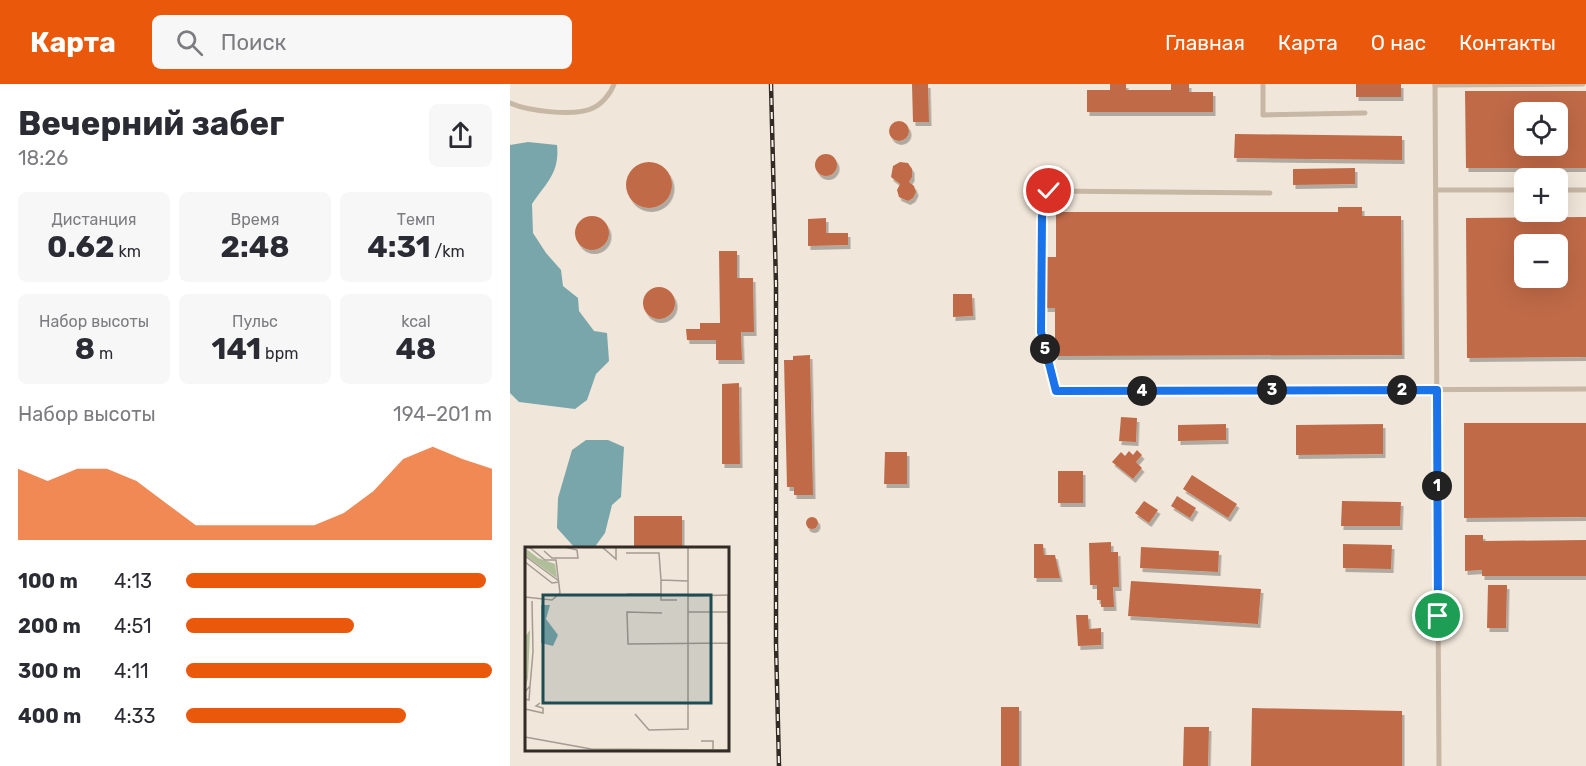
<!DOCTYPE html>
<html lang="ru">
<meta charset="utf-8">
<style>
:root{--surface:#fff;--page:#f7f7f7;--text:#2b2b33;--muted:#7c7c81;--accent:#ea580c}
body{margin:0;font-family:Rubik,sans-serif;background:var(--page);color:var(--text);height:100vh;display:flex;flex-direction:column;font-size:22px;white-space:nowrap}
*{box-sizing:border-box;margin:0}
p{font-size:20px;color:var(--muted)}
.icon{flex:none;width:33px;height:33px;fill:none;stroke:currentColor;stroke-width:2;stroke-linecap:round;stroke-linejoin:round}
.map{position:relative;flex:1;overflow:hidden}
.sheet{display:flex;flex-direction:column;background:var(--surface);width:510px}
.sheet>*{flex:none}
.fabs{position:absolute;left:1004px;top:18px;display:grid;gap:12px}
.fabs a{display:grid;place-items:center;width:54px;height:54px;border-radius:9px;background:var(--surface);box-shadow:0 6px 24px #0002;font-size:30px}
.pin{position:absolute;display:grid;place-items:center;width:51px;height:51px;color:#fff;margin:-26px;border:3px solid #fff;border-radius:50%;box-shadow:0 2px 6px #0007}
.km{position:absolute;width:30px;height:30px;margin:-15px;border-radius:50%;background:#222;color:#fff;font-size:16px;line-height:30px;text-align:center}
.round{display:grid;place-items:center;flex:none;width:63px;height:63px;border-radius:9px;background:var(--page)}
.head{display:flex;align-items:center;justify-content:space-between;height:102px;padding:0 18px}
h1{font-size:33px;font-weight:700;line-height:45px}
.stats{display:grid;grid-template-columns:repeat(3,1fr);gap:9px;height:102px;padding:6px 18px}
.stats div{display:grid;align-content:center;border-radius:9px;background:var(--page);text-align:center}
.stats b{font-size:30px;font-weight:700}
.stats small{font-size:16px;font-weight:400}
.stats p{font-size:16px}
.chart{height:168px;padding:12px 18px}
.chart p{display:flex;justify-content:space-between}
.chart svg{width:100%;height:108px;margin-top:6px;fill:var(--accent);opacity:.7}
ul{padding:0 18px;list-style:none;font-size:20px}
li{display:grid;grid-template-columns:96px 72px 1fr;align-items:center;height:45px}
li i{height:15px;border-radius:8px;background:var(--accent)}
header{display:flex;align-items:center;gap:36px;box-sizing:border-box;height:84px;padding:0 30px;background:var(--accent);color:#fff}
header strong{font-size:28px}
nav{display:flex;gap:33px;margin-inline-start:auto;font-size:21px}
.search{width:420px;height:54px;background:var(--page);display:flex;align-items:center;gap:15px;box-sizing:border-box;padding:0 21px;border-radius:9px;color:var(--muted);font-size:22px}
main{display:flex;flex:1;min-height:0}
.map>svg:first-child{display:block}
</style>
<header>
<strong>Карта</strong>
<div class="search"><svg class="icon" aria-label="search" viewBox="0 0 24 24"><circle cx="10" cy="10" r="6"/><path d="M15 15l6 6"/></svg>Поиск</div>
<nav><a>Главная</a><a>Карта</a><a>О нас</a><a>Контакты</a></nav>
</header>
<main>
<section class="sheet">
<div class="head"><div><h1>Вечерний забег</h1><p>18:26</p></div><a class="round"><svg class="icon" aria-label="share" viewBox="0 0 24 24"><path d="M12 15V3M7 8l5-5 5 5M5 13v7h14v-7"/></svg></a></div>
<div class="stats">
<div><p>Дистанция</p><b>0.62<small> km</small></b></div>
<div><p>Время</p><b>2:48</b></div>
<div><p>Темп</p><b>4:31<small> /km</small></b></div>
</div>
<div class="stats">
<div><p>Набор высоты</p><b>8<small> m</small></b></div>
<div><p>Пульс</p><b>141<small> bpm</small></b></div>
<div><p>kcal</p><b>48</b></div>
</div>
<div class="chart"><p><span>Набор высоты</span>194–201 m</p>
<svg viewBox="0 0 160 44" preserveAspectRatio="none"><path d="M0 44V15L10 20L20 15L30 15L40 20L50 29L60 38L70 38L80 38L90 38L100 38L110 33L120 24L130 11L140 6L150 11L160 15V44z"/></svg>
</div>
<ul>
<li><b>100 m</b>4:13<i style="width:98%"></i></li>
<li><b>200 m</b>4:51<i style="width:55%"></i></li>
<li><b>300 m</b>4:11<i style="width:100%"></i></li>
<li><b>400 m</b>4:33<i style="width:72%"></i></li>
</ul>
</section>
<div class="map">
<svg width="1076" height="682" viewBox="0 0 1076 682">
<defs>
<filter id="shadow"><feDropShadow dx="2.5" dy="4" stdDeviation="0" flood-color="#0004"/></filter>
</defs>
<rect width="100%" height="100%" fill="#f0e6d9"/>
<!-- water -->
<g fill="#79a6ab">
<path d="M 18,58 L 47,61 C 50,89 36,99 22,120 L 23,149 L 36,169 L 51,186 L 53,202 L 68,214 L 69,227 L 84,247 L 97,249 L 99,277 L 86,290 L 77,316 L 65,325 L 9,318 L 0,309 L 0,61 Z"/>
<path d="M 76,356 L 98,356 L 114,363 L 111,413 L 102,421 L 95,449 L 84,464 L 65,464 L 47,444 L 48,414 L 62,366 Z"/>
</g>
<!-- building -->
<g fill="#c06b46" fill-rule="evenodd" filter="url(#shadow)">
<path d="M 402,0 L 418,0 L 419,38 L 403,38 Z"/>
<path d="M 600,0 L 616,0 L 616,6 L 661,6 L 661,0 L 679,0 L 679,8 L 703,8 L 703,28 L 577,28 L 577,6 L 600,6 Z"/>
<rect x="846" y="0" width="45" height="13"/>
<path d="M 955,7 L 1076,7 L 1076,84 L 956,84 ZM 1014,28 L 1047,28 L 1047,62 L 1014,62 Z"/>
<circle cx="389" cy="47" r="10"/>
<path d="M 725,50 L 892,52 L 892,76 L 724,74 Z"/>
<circle cx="316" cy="81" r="11"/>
<circle cx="139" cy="101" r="23"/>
<path d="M 390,78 L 398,79 L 402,85 L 402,93 L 399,98 L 404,102 L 406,108 L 403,114 L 398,117 L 389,113 L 387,106 L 390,100 L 381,93 L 383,82 Z"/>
<path d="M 845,84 L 845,100 L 783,101 L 783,85 Z"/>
<path d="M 828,123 L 852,123 L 852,132 L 891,132 L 892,271 L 545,272 L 545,224 L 535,224 L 535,173 L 546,173 L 546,128 L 828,128 Z"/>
<circle cx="82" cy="149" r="17"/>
<path d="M 1076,133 L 1076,273 L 957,274 L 956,134 ZM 1014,160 L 1047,160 L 1047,194 L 1014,194 Z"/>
<path d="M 316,134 L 316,149 L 338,149 L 338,161 L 298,162 L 298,135 Z"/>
<path d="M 209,167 L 227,167 L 227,194 L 243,194 L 244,248 L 231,248 L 232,276 L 206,276 L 206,256 L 177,256 L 176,245 L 190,245 L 190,239 L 210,239 Z"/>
<circle cx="149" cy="219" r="16"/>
<path d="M 443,210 L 462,210 L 463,232 L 443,233 Z"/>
<path d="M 300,271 L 303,411 L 284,411 L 284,403 L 277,403 L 274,276 L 283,276 L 283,272 Z"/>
<path d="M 229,299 L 230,380 L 212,380 L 212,300 Z"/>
<path d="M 611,333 L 627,334 L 626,358 L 609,357 Z"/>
<path d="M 954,339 L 1076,339 L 1076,433 L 954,434 Z"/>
<path d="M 716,340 L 716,356 L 668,357 L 668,341 Z"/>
<path d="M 873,340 L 873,370 L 786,371 L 786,341 Z"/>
<path d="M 627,366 L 632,371 L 626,378 L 632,384 L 623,395 L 602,378 L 611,368 L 615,372 L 619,367 L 623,371 Z"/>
<path d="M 375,368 L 397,368 L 397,400 L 374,400 Z"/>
<rect x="548" y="387" width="25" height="32"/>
<path d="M 682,391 L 727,420 L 718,434 L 673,405 Z"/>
<path d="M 667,412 L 686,424 L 680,434 L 661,422 Z"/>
<path d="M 634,417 L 648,426 L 639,439 L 625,429 Z"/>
<path d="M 832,417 L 891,418 L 890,442 L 831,442 Z"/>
<rect x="124" y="432" width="48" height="32"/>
<circle cx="302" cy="439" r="6"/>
<path d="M 955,451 L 973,451 L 973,457 L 1076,456 L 1076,492 L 972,492 L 972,486 L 955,487 Z"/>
<path d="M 601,458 L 601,468 L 608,468 L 609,503 L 603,503 L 604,523 L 591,523 L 591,516 L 587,516 L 587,501 L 580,501 L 579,459 Z"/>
<path d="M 524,460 L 533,460 L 534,471 L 545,471 L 550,494 L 524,494 Z"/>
<path d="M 833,460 L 882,461 L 881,485 L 833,484 Z"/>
<path d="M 631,463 L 709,467 L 708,488 L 630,484 Z"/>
<path d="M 621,497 L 751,505 L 748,540 L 618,532 Z"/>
<path d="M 978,501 L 997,501 L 996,544 L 977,544 Z"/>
<path d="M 566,531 L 578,531 L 579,545 L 591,544 L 591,561 L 568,562 Z"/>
<rect x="491" y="623" width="18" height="59"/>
<path d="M 742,624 L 892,627 L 892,682 L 741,682 Z"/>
<path d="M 674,643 L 699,643 L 698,682 L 673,682 Z"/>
</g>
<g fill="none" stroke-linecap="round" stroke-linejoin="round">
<!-- service -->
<g stroke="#c7b7a5" stroke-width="5">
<path d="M 753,0 L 753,31 L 855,29"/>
<path d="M 925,0 L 929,682"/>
<path d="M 925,1 L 1073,0"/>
<path d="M 0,19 C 18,27 65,33 83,24 C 92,20 101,9 104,0"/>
<path d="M 926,106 L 1014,106"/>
<path d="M 1047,106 L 1076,106"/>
<path d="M 760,109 L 539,107 L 532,131 L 531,248 L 546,307 L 1076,305"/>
</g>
<!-- rail casing -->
<g stroke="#332b26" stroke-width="4.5">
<path id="rail" d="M 261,0 L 266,201 L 266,560 L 269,682"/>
</g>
<!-- rail -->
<use href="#rail" stroke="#f8f0e4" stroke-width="2" stroke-dasharray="7" stroke-linecap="butt"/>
</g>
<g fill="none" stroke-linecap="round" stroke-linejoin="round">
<!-- route casing -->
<g stroke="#fff" stroke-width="12">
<path id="route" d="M 539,107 L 532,132 L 531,248 L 546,307 L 927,306 L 928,532"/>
</g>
<!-- route -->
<use href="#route" stroke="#1a73e8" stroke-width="8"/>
</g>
<!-- overview -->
<g transform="translate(15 463)">
<rect width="204" height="204" fill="#f0e6d9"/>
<path d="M 0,1 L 13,11 L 30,17 L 32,31 L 0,8 ZM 5,83 L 3,131 L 0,143 L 0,90 Z" fill="#b0be9a"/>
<path d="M 16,58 L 25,58 L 21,72 L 33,88 L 28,99 L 16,96 Z" fill="#79a6ab"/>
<path fill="none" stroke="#a49b91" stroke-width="1.5" d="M 77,0 L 91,12 L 91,0M 19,4 L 27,11 L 53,11 L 52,3 L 40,0M 101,6 L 134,6 L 136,33M 0,9 L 34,34M 0,15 L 27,36 L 34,35M 102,47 L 136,47M 203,48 L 204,127M 163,49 L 204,48M 0,50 L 27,53 L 35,46 L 31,13 L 20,13 L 4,0M 152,53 L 136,53 L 136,33 L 163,34M 163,65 L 204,65M 137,66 L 102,65 L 103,97 L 204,96M 0,145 L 5,139 L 8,105 L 7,54M 0,152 L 4,153 L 5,139M 0,162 L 18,166 L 18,161 L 11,159 L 15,156M 110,167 L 124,183 L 163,182 L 163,0M 0,190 L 66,202 L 204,203M 176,194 L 188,194 L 188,203"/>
<path fill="#1e4c52" fill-opacity="0.15" stroke="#1e4c52" stroke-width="3" d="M 18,48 L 186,48 L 186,156 L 18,156 Z"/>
<rect width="204" height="204" fill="none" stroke="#332b26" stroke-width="3"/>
</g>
</svg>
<div class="fabs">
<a><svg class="icon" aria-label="locate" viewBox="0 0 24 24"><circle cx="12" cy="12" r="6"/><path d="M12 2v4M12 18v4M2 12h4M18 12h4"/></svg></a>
<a>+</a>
<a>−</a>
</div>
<div class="pin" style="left:928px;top:532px;background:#1e9e55"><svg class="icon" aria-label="arrive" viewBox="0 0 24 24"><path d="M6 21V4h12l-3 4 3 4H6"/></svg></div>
<div class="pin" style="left:539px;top:107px;background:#d93025"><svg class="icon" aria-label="check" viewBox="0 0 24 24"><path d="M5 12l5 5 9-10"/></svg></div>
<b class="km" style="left:927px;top:402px">1</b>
<b class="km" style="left:892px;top:306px">2</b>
<b class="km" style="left:762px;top:306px">3</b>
<b class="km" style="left:632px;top:307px">4</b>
<b class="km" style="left:535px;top:265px">5</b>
</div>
</main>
